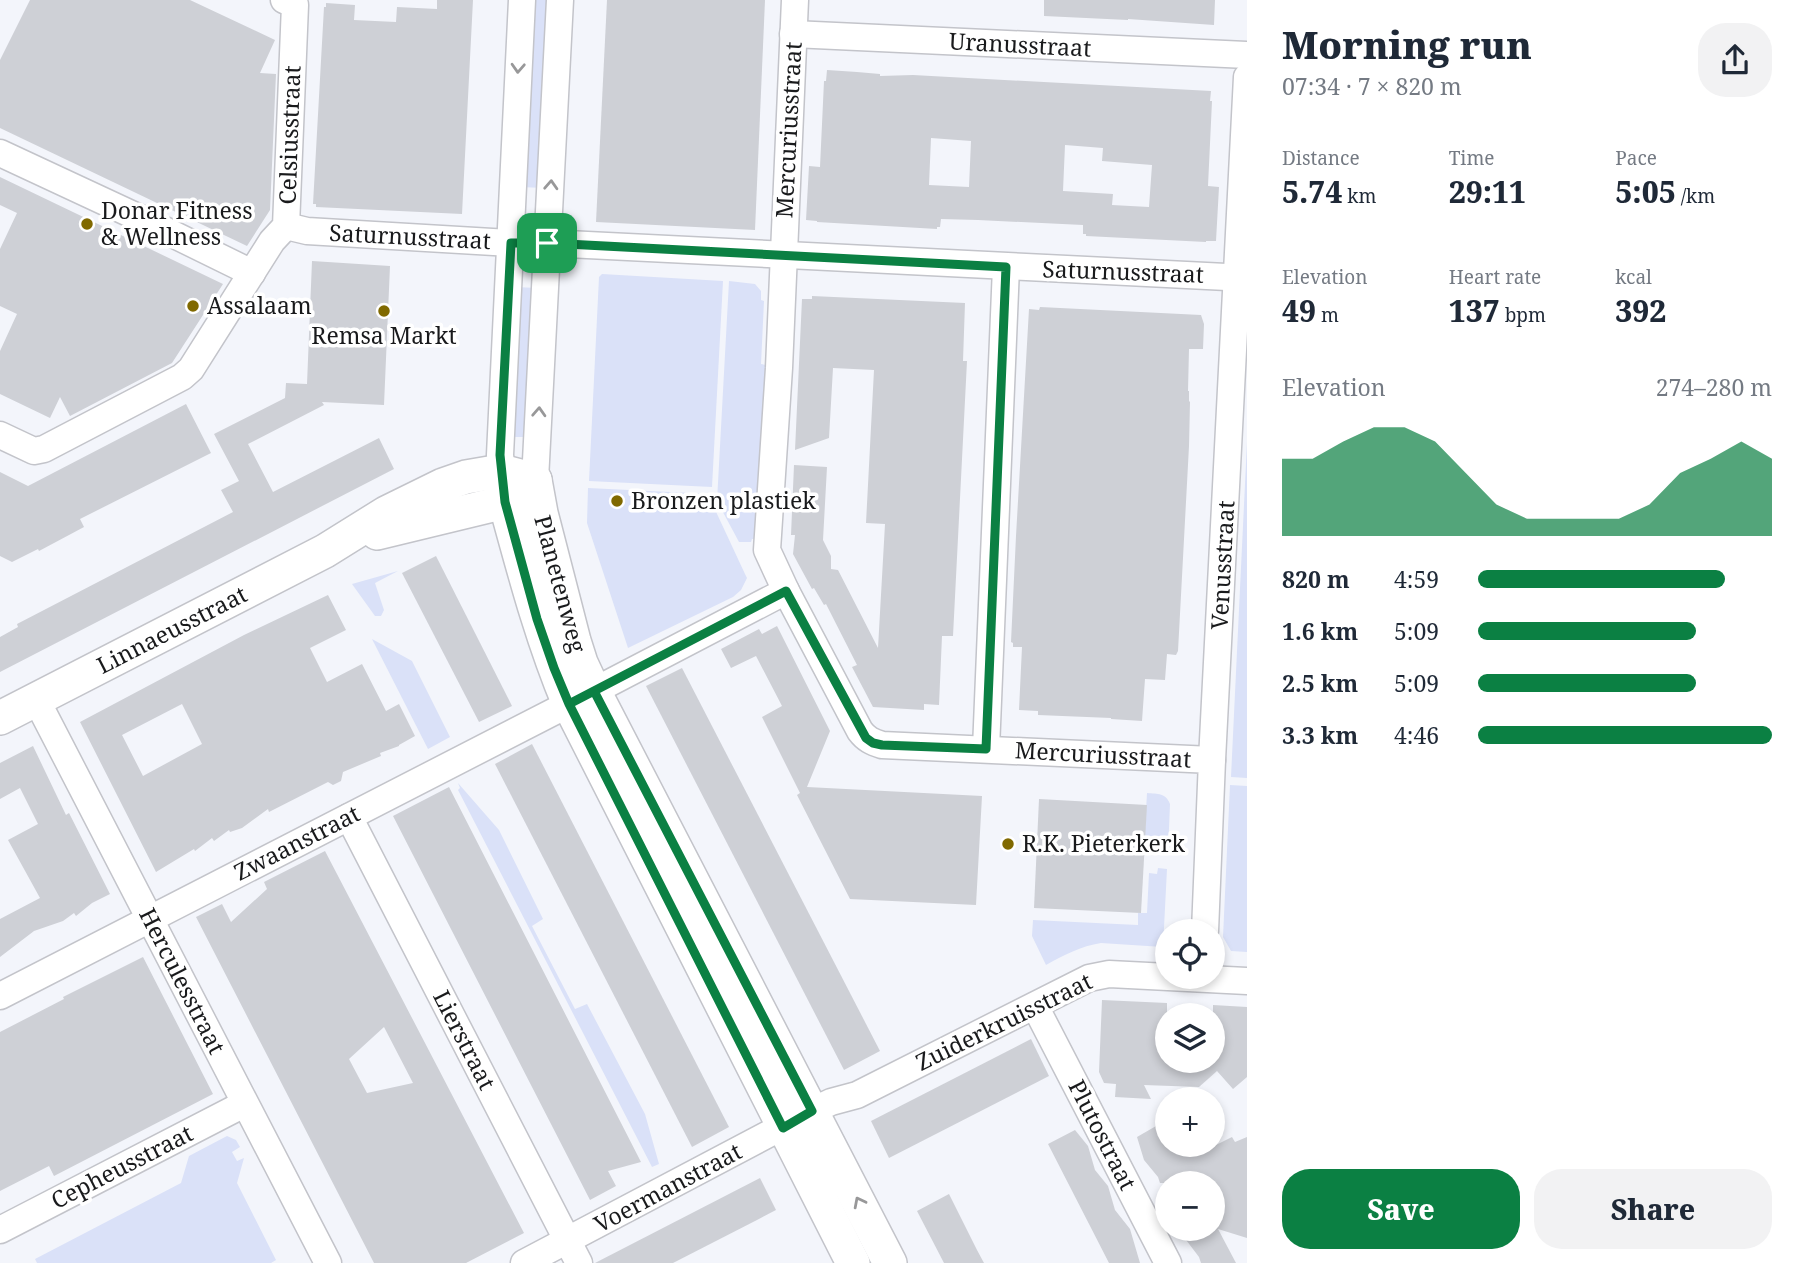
<!DOCTYPE html>
<meta charset="utf-8">
<style>
:root{--surface:#fff;--page:#f2f2f3;--text:#1f2937;--muted:#747a83;--accent:#0b8043}
body{margin:0;font-family:"Noto Serif",serif;background:var(--page);color:var(--text);height:100vh;display:flex;flex-direction:column;font-size:26px;white-space:nowrap}
*{box-sizing:border-box;margin:0}
p{font-size:23px;color:var(--muted)}
.icon{flex:none;width:38px;height:38px;fill:none;stroke:currentColor;stroke-width:2;stroke-linecap:round;stroke-linejoin:round}
.map{position:relative;flex:1;overflow:hidden}
.panel{display:flex;flex-direction:column;background:var(--surface);width:560px}
.panel>*{flex:none}
.buttons{position:absolute;left:1155px;top:919px;display:grid;gap:14px}
.buttons a{display:grid;place-items:center;width:70px;height:70px;border-radius:50%;background:var(--surface);box-shadow:0 4px 10px #0003;font-size:35px}
.pin{position:absolute;display:grid;place-items:center;width:60px;height:60px;color:#fff;margin:-30px;border-radius:14px;box-shadow:0 4px 10px #0006}
.round{display:grid;place-items:center;flex:none;width:74px;height:74px;border-radius:28px;background:var(--page)}
.summary{display:flex;align-items:center;justify-content:space-between;height:119px;padding:0 35px}
h1{font-size:38px;font-weight:800;line-height:52px}
.metrics{display:grid;grid-template-columns:repeat(3,1fr);gap:10px;height:119px;padding:7px 35px}
.metrics div{display:grid;align-content:center}
.metrics b{font-size:30px;font-weight:800}
.metrics small{font-size:19px;font-weight:400}
.metrics p{font-size:19px}
.chart{height:196px;padding:14px 35px}
.chart p{display:flex;justify-content:space-between}
.chart svg{width:100%;height:126px;margin-top:7px;fill:var(--accent);opacity:.7}
.cta{display:flex;gap:14px;margin-top:auto;padding:14px 35px}
.cta a{flex:1;height:80px;border-radius:28px;background:var(--accent);color:#fff;font-size:28px;font-weight:800;line-height:80px;text-align:center}
.cta a+a{background:var(--page);color:var(--text)}
ul{padding:0 35px;list-style:none;font-size:23px}
li{display:grid;grid-template-columns:112px 84px 1fr;align-items:center;height:52px}
li i{height:18px;border-radius:9px;background:var(--accent)}
main{display:flex;flex:1;min-height:0}
.map>svg:first-child{display:block}
</style>
<main>
<div class="map">
<svg width="1247" height="1263" viewBox="0 0 1247 1263">
<rect width="100%" height="100%" fill="#f3f5fb"/>
<!-- green -->
<g fill="#dae1f8">
<path d="M 528,0 L 553,0 L 545,188 L 519,187 Z"/>
<path d="M 602,274 L 723,281 L 712,487 L 589,481 L 599,277 Z"/>
<path d="M 729,281 L 755,284 L 761,291 L 761,300 L 764,301 L 761,364 L 766,365 L 757,539 L 752,539 L 751,542 L 739,542 L 717,501 Z"/>
<path d="M 514,287 L 539,288 L 531,437 L 508,437 Z"/>
<path d="M 1247,442 L 1247,778 L 1231,777 Z"/>
<path d="M 588,488 L 711,494 L 711,501 L 745,574 L 747,578 L 741,590 L 733,597 L 628,648 L 587,523 Z"/>
<path d="M 398,571 L 375,583 L 384,610 L 381,616 L 375,616 L 352,584 Z"/>
<path d="M 372,639 L 412,661 L 450,737 L 428,749 Z"/>
<path d="M 458,783 L 499,830 L 543,919 L 532,926 L 575,1009 L 587,1004 L 645,1114 L 659,1164 L 652,1167 L 458,790 L 460,788 Z"/>
<path d="M 1230,785 L 1247,786 L 1247,952 L 1231,951 L 1223,937 Z"/>
<path d="M 1147,793 C 1158,794 1166,793 1170,804 L 1168,852 L 1159,852 L 1159,846 L 1144,846 Z"/>
<path d="M 1158,868 L 1167,869 L 1163,947 L 1101,943 C 1081,946 1064,955 1046,965 L 1032,936 L 1033,920 L 1138,925 L 1138,913 L 1147,913 L 1149,873 L 1157,874 Z"/>
<path d="M 227,1136 L 236,1140 L 240,1147 L 232,1152 L 237,1161 L 244,1158 L 237,1183 L 276,1260 L 271,1263 L 37,1263 L 35,1259 L 181,1183 L 189,1156 Z"/>
</g>
<!-- building -->
<g fill="#ced0d6" fill-rule="evenodd">
<path d="M 30,0 L 190,0 L 275,40 L 260,73 L 276,74 L 270,210 L 247,246 L 0,128 L 0,60 Z"/>
<path d="M 437,0 L 473,0 L 462,214 L 316,207 L 316,204 L 313,204 L 324,7 L 326,7 L 326,3 L 355,5 L 354,20 L 396,22 L 397,7 L 437,9 Z"/>
<path d="M 607,0 L 765,0 L 755,230 L 596,222 Z"/>
<path d="M 1044,0 L 1215,0 L 1214,25 L 1128,19 L 1128,20 L 1044,16 Z"/>
<path d="M 827,70 L 857,72 L 880,74 L 880,76 L 913,75 L 1211,91 L 1210,101 L 1212,101 L 1208,186 L 1219,187 L 1216,241 L 1206,241 L 1206,242 L 1086,236 L 1086,234 L 1083,234 L 1083,225 L 978,220 L 941,219 L 940,227 L 937,227 L 937,229 L 817,222 L 817,221 L 806,220 L 809,166 L 820,167 L 824,81 L 826,81 ZM 931,138 L 971,141 L 969,187 L 929,185 ZM 1065,145 L 1103,148 L 1102,161 L 1152,165 L 1149,207 L 1112,205 L 1113,194 L 1063,191 Z"/>
<path d="M 0,177 L 223,284 L 172,363 L 70,416 L 60,397 L 50,418 L 0,394 L 0,351 L 17,314 L 0,306 L 0,249 L 17,213 L 0,205 Z"/>
<path d="M 312,261 L 390,266 L 384,405 L 322,402 L 324,405 L 248,444 L 273,492 L 379,438 L 394,469 L 0,672 L 0,637 L 18,627 L 17,624 L 233,512 L 221,490 L 239,481 L 214,434 L 285,398 L 286,383 L 307,384 Z"/>
<path d="M 812,296 L 965,303 L 963,361 L 967,361 L 953,636 L 942,636 L 939,705 L 924,704 L 924,710 L 873,707 L 852,667 L 857,665 L 826,604 L 824,605 L 814,588 L 812,589 L 793,554 L 795,535 L 791,535 L 794,465 L 827,467 L 823,540 L 831,556 L 831,569 L 838,570 L 878,648 L 885,524 L 866,523 L 874,370 L 833,368 L 829,438 L 795,450 L 802,299 L 812,299 Z"/>
<path d="M 1040,307 L 1201,315 L 1204,324 L 1203,349 L 1189,349 L 1188,391 L 1189,391 L 1189,401 L 1190,402 L 1189,446 L 1178,651 L 1176,655 L 1167,654 L 1165,680 L 1145,679 L 1142,721 L 1111,719 L 1111,718 L 1038,715 L 1038,711 L 1019,710 L 1022,647 L 1013,647 L 1013,643 L 1011,642 L 1016,536 L 1029,309 L 1039,310 Z"/>
<path d="M 186,404 L 211,453 L 80,519 L 84,527 L 39,551 L 38,549 L 12,562 L 0,556 L 0,472 L 28,486 Z"/>
<path d="M 436,556 L 512,706 L 479,722 L 402,573 Z"/>
<path d="M 328,595 L 346,630 L 310,648 L 327,682 L 362,664 L 386,711 L 399,704 L 415,736 L 399,745 L 399,746 L 380,753 L 381,756 L 343,772 L 341,781 L 333,785 L 328,782 L 269,812 L 268,809 L 242,828 L 230,832 L 229,830 L 214,841 L 212,838 L 195,851 L 194,849 L 156,872 L 80,722 L 244,635 ZM 182,704 L 202,744 L 143,776 L 122,735 Z"/>
<path d="M 777,626 L 830,731 L 807,787 L 982,796 L 976,905 L 850,899 L 797,795 L 800,793 L 762,717 L 782,706 L 756,656 L 731,668 L 721,649 L 759,629 L 762,634 Z"/>
<path d="M 682,668 L 880,1051 L 844,1070 L 646,686 Z"/>
<path d="M 532,744 L 729,1127 L 692,1147 L 495,764 Z"/>
<path d="M 33,746 L 66,815 L 69,813 L 110,894 L 92,903 L 76,916 L 74,913 L 63,921 L 34,931 L 0,957 L 0,919 L 40,898 L 8,840 L 38,824 L 20,788 L 0,799 L 0,763 Z"/>
<path d="M 449,787 L 641,1162 L 608,1171 L 616,1186 L 590,1200 L 393,816 Z"/>
<path d="M 1039,799 L 1147,805 L 1141,913 L 1034,908 Z"/>
<path d="M 325,851 L 524,1233 L 466,1263 L 374,1263 L 196,917 L 222,904 L 231,922 L 267,889 L 264,882 ZM 384,1027 L 413,1083 L 367,1093 L 349,1059 Z"/>
<path d="M 143,957 L 213,1094 L 54,1176 L 49,1166 L 0,1191 L 0,1032 L 64,999 L 63,997 Z"/>
<path d="M 1102,1000 L 1167,1003 L 1167,1060 L 1213,1060 L 1213,1005 L 1247,1007 L 1247,1077 L 1233,1089 L 1217,1071 L 1199,1087 L 1144,1085 L 1151,1099 L 1115,1097 L 1116,1084 L 1104,1083 L 1099,1072 Z"/>
<path d="M 1031,1039 L 1049,1076 L 889,1158 L 871,1121 Z"/>
<path d="M 1163,1122 L 1167,1131 L 1167,1144 L 1216,1145 L 1232,1137 L 1235,1142 L 1247,1137 L 1247,1238 L 1218,1229 L 1236,1263 L 1201,1263 L 1199,1257 L 1177,1228 L 1216,1228 L 1213,1228 L 1213,1183 L 1160,1183 L 1158,1177 L 1144,1160 L 1137,1137 Z"/>
<path d="M 1075,1130 L 1088,1146 L 1095,1170 L 1108,1186 L 1115,1210 L 1130,1229 L 1140,1263 L 1109,1263 L 1048,1144 Z"/>
<path d="M 760,1178 L 776,1210 L 757,1220 L 673,1263 L 595,1263 Z"/>
<path d="M 949,1194 L 977,1250 L 984,1263 L 944,1263 L 917,1211 Z"/>
</g>
<g fill="none" stroke-linecap="round" stroke-linejoin="round">
<!-- minor casing -->
<g stroke="#c3c4ca" stroke-width="29">
<g id="minor">
<path d="M 795,0 L 779,368 L 767,550 L 786,591 L 860,731 C 866,739 872,742 882,745 L 1212,760 L 1205,931"/>
<path d="M 793,34 L 1247,55"/>
<path d="M 0,153 L 146,221 L 252,273"/>
<path d="M 286,226 L 307,231 L 511,243 L 547,243 L 1247,278"/>
<path d="M 0,435 L 34,451 L 44,449 L 182,377 L 191,369 L 272,241 L 286,226 L 295,5 L 284,0"/>
<path d="M 535,480 L 560,0"/>
<path d="M 504,491 L 500,455 L 522,0"/>
<path d="M 36,699 L 328,1263"/>
<path d="M 986,749 L 1006,267"/>
<path d="M 1212,760 L 1247,77"/>
<path d="M 349,817 L 579,1263"/>
<path d="M 0,996 L 594,691 L 786,591"/>
<path d="M 1035,1006 L 1168,1263"/>
<path d="M 0,1230 L 244,1104"/>
<path d="M 524,1263 L 812,1111 L 831,1102 L 857,1095 L 1089,978 L 1109,974 L 1247,981"/>
</g>
</g>
<!-- major casing -->
<g stroke="#c3c4ca" stroke-width="36">
<g id="major">
<path d="M 535,480 L 541,513 L 574,641 L 581,663 L 594,691 L 890,1263"/>
<path d="M 505,502 C 524,571 541,637 569,704 L 853,1263"/>
<path d="M 377,533 L 505,502 L 522,490"/>
<path d="M 0,718 L 325,551 L 386,513 L 443,485 L 466,477 L 501,471 L 535,480"/>
</g>
</g>
<!-- minor -->
<use href="#minor" stroke="#fff" stroke-width="26"/>
<!-- major -->
<use href="#major" stroke="#fff" stroke-width="33"/>
</g>
<!-- one-way arrows -->
<defs><path id="oneway-chevron" d="M-2-3.5L2.5 0L-2 3.5" fill="none" stroke-width="1.6" stroke-linecap="round" stroke-linejoin="round" transform="scale(1.75)"/></defs>
<g stroke="#989899">
<use href="#oneway-chevron" transform="translate(518 68) rotate(93)"/>
<use href="#oneway-chevron" transform="translate(551 185) rotate(-87)"/>
<use href="#oneway-chevron" transform="translate(539 412) rotate(-87)"/>
<use href="#oneway-chevron" transform="translate(859 1202) rotate(-117)"/>
</g>
<g fill="none" stroke-linecap="round" stroke-linejoin="round">
<!-- route casing -->
<g stroke="#fff" stroke-width="14">
<path id="route" d="M 547,243 L 511,243 L 500,455 L 505,502 L 537,619 L 554,668 L 569,704 L 594,691 L 812,1111 L 783,1128 L 569,704 L 786,591 L 866,738 L 873,743 L 882,745 L 986,749 L 1006,267 L 547,243"/>
</g>
<!-- route -->
<use href="#route" stroke="#0b8043" stroke-width="9"/>
</g>
<!-- markers -->
<g fill="#806900" stroke="#fff" stroke-width="2.5">
<circle cx="87" cy="224" r="7"/>
<circle cx="193" cy="306" r="7"/>
<circle cx="384" cy="311" r="7"/>
<circle cx="617" cy="501" r="7"/>
<circle cx="1008" cy="844" r="7"/>
</g>
<g text-anchor="middle" stroke-width="7" stroke-linejoin="round" paint-order="stroke">
<!-- street labels -->
<g font-size="23" fill="#191a1c" stroke="#fff">
<text transform="translate(1020 45) rotate(3)" y="8">Uranusstraat</text>
<text transform="translate(789 130) rotate(-87)" y="8">Mercuriusstraat</text>
<text transform="translate(290 135) rotate(-88)" y="8">Celsiusstraat</text>
<text transform="translate(410 237) rotate(3)" y="8">Saturnusstraat</text>
<text transform="translate(1123 272) rotate(2)" y="8">Saturnusstraat</text>
<text transform="translate(1223 565) rotate(-87)" y="8">Venusstraat</text>
<text transform="translate(560 584) rotate(75)" y="8">Planetenweg</text>
<text transform="translate(172 630) rotate(-27)" y="8">Linnaeusstraat</text>
<text transform="translate(1103 755) rotate(3)" y="8">Mercuriusstraat</text>
<text transform="translate(297 843) rotate(-27)" y="8">Zwaanstraat</text>
<text transform="translate(182 981) rotate(63)" y="8">Herculesstraat</text>
<text transform="translate(1004 1022) rotate(-26)" y="8">Zuiderkruisstraat</text>
<text transform="translate(464 1040) rotate(63)" y="8">Lierstraat</text>
<text transform="translate(1102 1135) rotate(63)" y="8">Plutostraat</text>
<text transform="translate(122 1167) rotate(-27)" y="8">Cepheusstraat</text>
<text transform="translate(668 1188) rotate(-28)" y="8">Voermanstraat</text>
</g>
<!-- poi labels -->
<g font-size="23" fill="#191a1c" stroke="#fff" text-anchor="start">
<text x="101" y="219">Donar Fitness<tspan x="101" dy="26">&amp; Wellness</tspan></text>
<text x="207" y="314">Assalaam</text>
<text x="384" y="344" text-anchor="middle">Remsa Markt</text>
<text x="631" y="509">Bronzen plastiek</text>
<text x="1022" y="852">R.K. Pieterkerk</text>
</g>
</g>
</svg>
<div class="buttons">
<a><svg class="icon" aria-label="locate" viewBox="0 0 24 24"><circle cx="12" cy="12" r="6"/><path d="M12 2v4M12 18v4M2 12h4M18 12h4"/></svg></a>
<a><svg class="icon" aria-label="layers" viewBox="0 0 24 24"><path d="M12 4l9 5-9 5-9-5zM3 14l9 5 9-5"/></svg></a>
<a>+</a>
<a>−</a>
</div>
<div class="pin" style="left:547px;top:243px;background:#1e9e55"><svg class="icon" aria-label="arrive" viewBox="0 0 24 24"><path d="M6 21V4h12l-3 4 3 4H6"/></svg></div>
</div>
<section class="panel">
<div class="summary"><div><h1>Morning run</h1><p>07:34 · 7 × 820 m</p></div><a class="round"><svg class="icon" aria-label="share" viewBox="0 0 24 24"><path d="M12 15V3M7 8l5-5 5 5M5 13v7h14v-7"/></svg></a></div>
<div class="metrics">
<div><p>Distance</p><b>5.74<small> km</small></b></div>
<div><p>Time</p><b>29:11</b></div>
<div><p>Pace</p><b>5:05<small> /km</small></b></div>
</div>
<div class="metrics">
<div><p>Elevation</p><b>49<small> m</small></b></div>
<div><p>Heart rate</p><b>137<small> bpm</small></b></div>
<div><p>kcal</p><b>392</b></div>
</div>
<div class="chart"><p><span>Elevation</span>274–280 m</p>
<svg viewBox="0 0 160 44" preserveAspectRatio="none"><path d="M0 44V17L10 17L20 11L30 6L40 6L50 11L60 22L70 33L80 38L90 38L100 38L110 38L120 33L130 22L140 17L150 11L160 17V44z"/></svg>
</div>
<ul>
<li><b>820 m</b>4:59<i style="width:84%"></i></li>
<li><b>1.6 km</b>5:09<i style="width:74%"></i></li>
<li><b>2.5 km</b>5:09<i style="width:74%"></i></li>
<li><b>3.3 km</b>4:46<i style="width:100%"></i></li>
</ul>
<div class="cta"><a>Save</a><a>Share</a></div>
</section>
</main>
